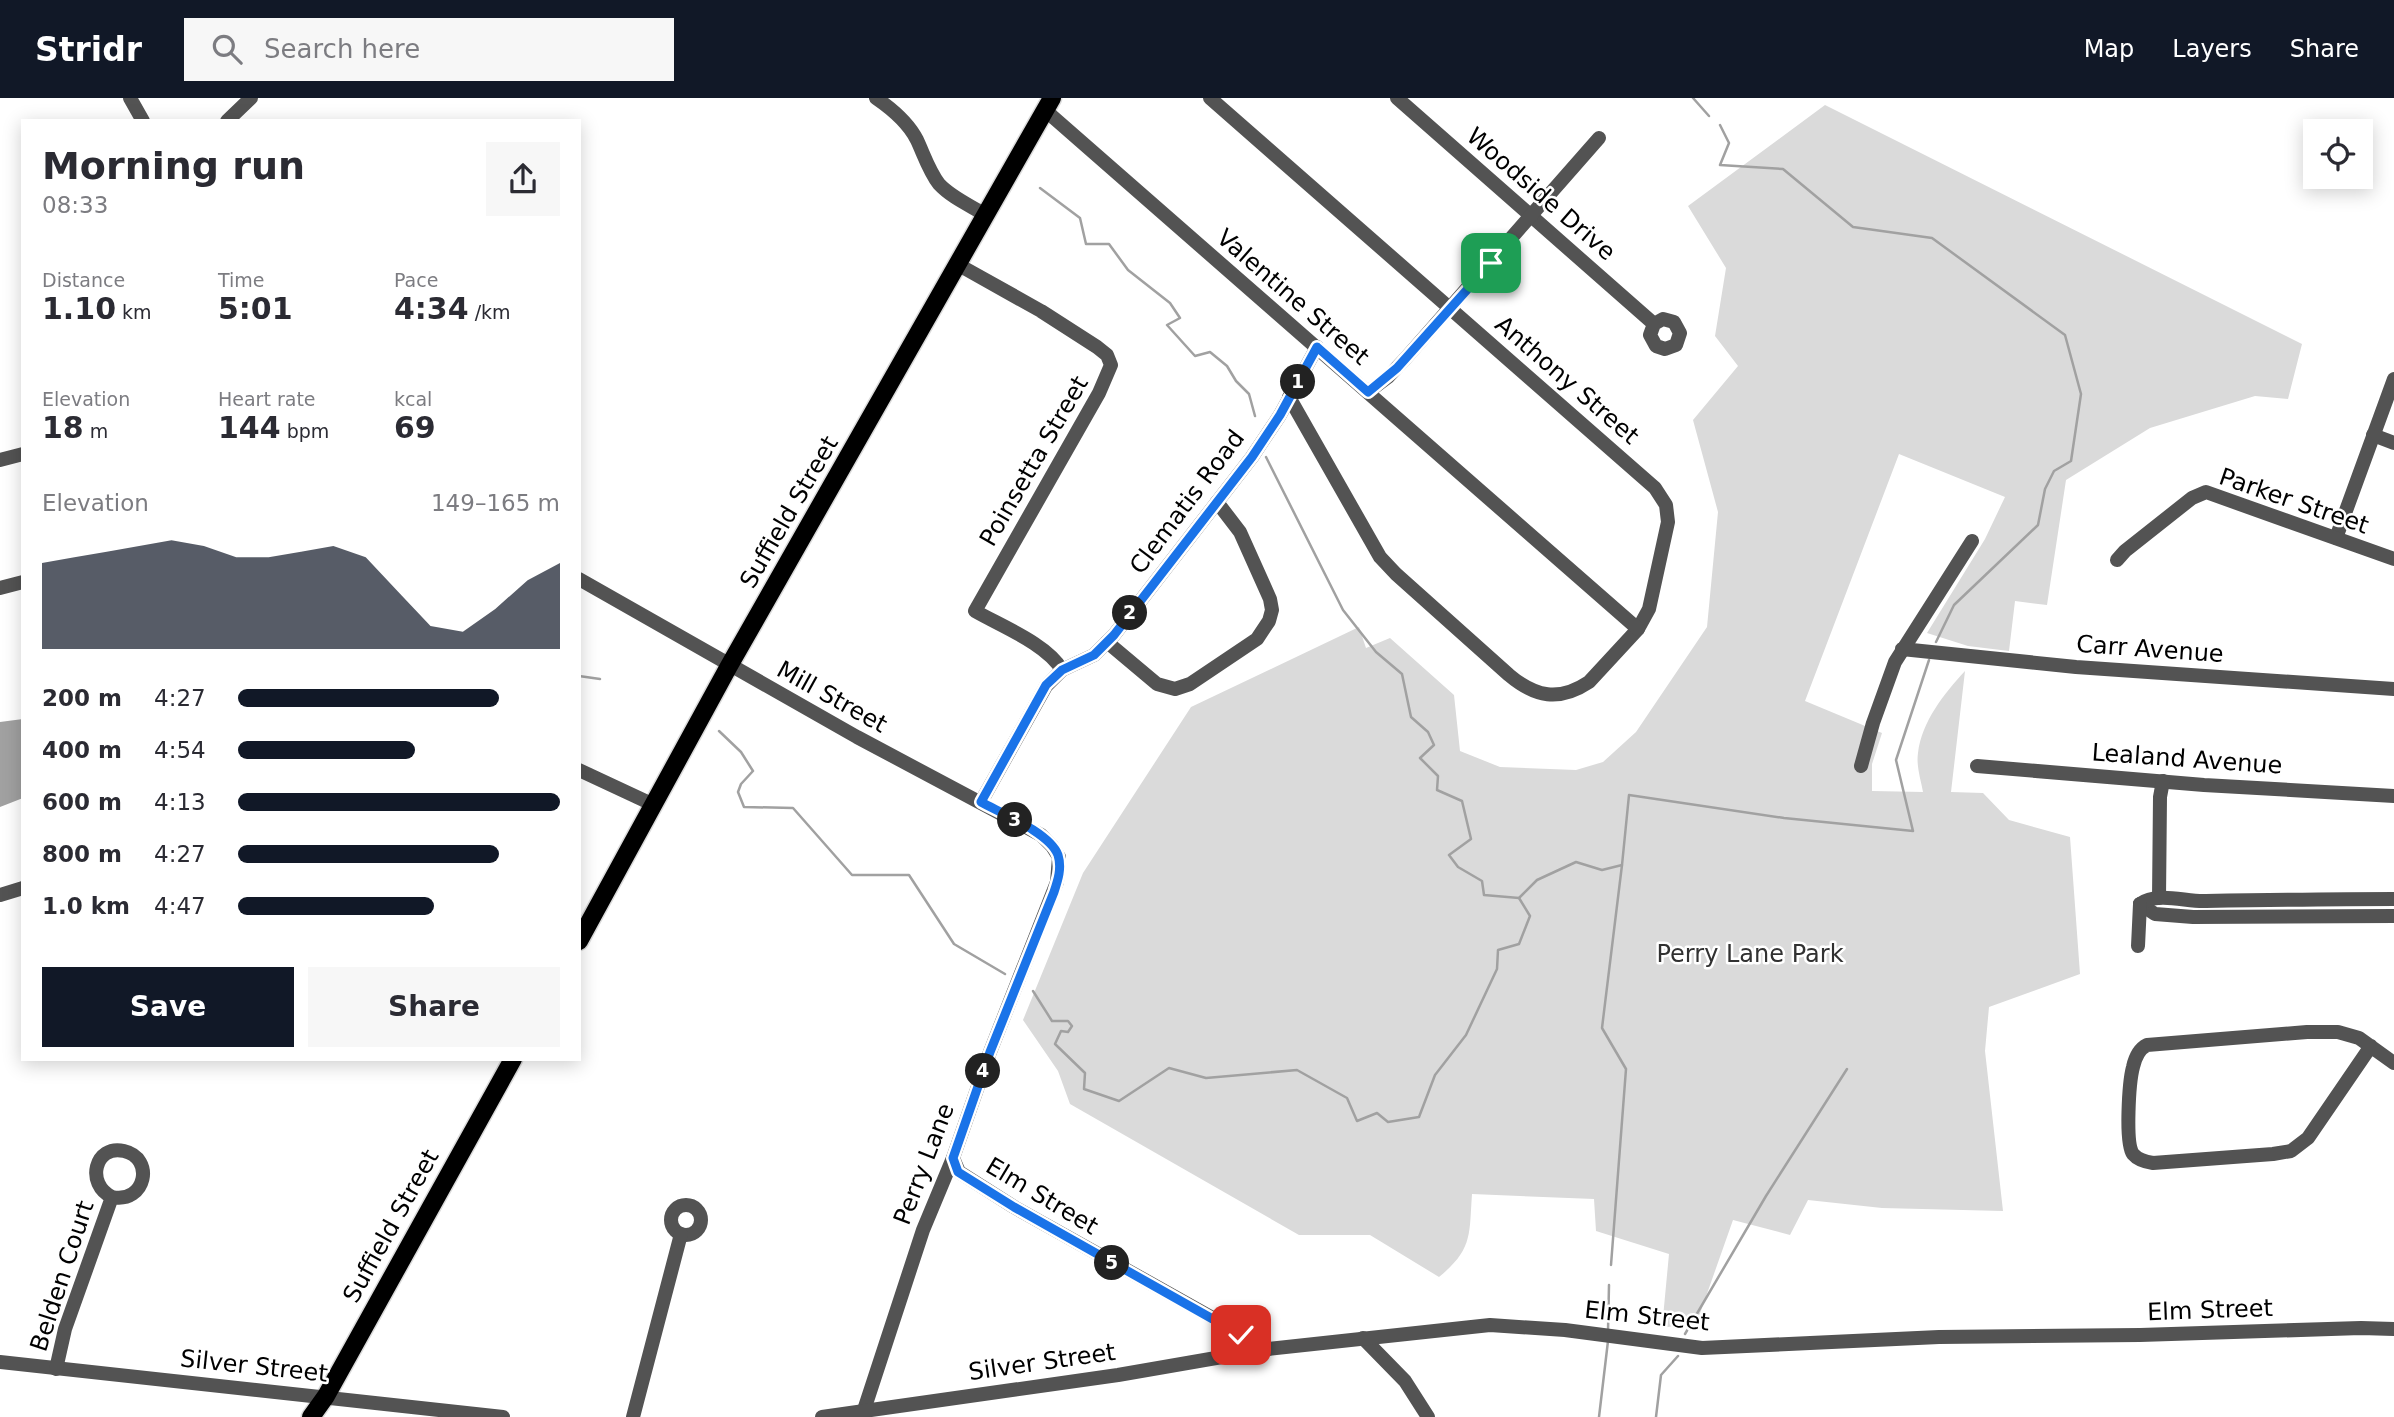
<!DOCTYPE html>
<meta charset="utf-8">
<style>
:root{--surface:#fff;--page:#f7f7f7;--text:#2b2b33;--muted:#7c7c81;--accent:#111827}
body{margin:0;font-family:"DejaVu Sans",sans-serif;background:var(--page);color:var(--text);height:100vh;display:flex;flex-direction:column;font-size:26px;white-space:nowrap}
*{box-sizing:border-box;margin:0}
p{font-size:23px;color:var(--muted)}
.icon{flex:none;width:38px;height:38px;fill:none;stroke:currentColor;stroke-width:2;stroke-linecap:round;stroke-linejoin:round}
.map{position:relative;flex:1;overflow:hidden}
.panel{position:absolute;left:21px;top:21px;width:560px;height:942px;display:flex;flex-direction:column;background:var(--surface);border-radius:0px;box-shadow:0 4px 18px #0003}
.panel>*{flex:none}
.buttons{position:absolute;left:2303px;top:21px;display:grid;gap:14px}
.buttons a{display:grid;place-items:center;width:70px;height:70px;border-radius:0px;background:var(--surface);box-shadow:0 4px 18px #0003;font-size:35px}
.pin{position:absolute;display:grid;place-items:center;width:60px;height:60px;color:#fff;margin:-30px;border-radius:14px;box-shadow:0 4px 10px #0006}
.km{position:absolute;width:35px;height:35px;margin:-18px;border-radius:50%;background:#222;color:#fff;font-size:19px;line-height:35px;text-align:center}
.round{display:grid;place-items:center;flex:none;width:74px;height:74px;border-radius:0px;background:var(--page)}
.summary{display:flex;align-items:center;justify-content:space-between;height:119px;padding:0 21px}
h1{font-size:38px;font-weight:600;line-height:52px}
.metrics{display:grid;grid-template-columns:repeat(3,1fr);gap:10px;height:119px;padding:7px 21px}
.metrics div{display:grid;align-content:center}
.metrics b{font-size:30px;font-weight:600}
.metrics small{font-size:19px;font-weight:400}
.metrics p{font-size:19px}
.chart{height:196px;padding:14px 21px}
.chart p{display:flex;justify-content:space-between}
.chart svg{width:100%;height:126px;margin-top:7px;fill:var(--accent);opacity:.7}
.button{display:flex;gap:14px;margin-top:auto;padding:14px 21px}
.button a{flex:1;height:80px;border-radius:0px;background:var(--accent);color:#fff;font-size:28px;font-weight:600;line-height:80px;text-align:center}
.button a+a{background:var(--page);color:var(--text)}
ul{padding:0 21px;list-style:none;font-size:23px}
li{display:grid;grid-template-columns:112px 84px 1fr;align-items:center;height:52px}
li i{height:18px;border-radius:9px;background:var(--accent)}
header{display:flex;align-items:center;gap:42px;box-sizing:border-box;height:98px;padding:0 35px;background:var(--accent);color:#fff}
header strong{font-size:33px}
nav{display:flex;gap:38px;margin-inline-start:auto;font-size:24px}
.search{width:490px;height:63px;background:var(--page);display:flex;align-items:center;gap:18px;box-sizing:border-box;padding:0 24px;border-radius:0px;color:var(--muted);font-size:26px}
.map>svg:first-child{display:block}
</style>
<header>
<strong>Stridr</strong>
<div class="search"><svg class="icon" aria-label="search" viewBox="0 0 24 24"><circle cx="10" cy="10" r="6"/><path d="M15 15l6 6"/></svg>Search here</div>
<nav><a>Map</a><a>Layers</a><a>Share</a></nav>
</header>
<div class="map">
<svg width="2394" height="1319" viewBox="0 0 2394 1319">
<rect width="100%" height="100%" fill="#fff"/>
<!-- green -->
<path fill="#dadada" d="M 1825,7 L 2302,246 L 2288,301 L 2255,298 L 2150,330 L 2066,382 L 2047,507 L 2015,503 L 2009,553 L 1968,548 L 1927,535 L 1985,441 L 2005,399 L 1899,356 L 1805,603 L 1882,635 L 1872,666 L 1872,693 L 1923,694 C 1921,682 1916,668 1918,655 C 1922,623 1944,596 1965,573 L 1951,694 L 1983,695 L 2009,722 L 2070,739 L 2080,876 L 1989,909 L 1985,953 L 2003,1113 L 1882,1110 L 1808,1102 L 1790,1137 L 1733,1122 L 1697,1224 L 1662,1230 L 1669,1156 L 1596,1133 L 1594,1101 L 1472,1096 C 1469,1137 1473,1151 1439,1179 L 1370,1137 L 1299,1137 L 1070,1006 L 1058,973 L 1023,922 L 1083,775 L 1191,609 L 1359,529 L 1366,550 L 1390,540 L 1454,597 L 1460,653 L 1500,669 L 1576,672 L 1603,664 L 1636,634 L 1707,529 L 1718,414 L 1693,322 L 1738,268 L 1715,238 L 1726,170 L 1688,108 Z"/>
<!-- water -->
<path fill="#a1a1a1" d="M 23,621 L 23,700 L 0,709 L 0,624 Z"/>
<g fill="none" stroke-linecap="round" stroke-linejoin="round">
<!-- stream -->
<g stroke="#a1a1a1" stroke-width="2.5">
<path d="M 1693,0 L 1709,18"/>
<path d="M 1720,27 L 1729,45 L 1720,67 L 1783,71 L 1853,129 L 1932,140 L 2065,237 L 2081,296 L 2071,363 L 2054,373 L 2045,391 L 2038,427 L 1954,507 L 1936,544"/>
<path d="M 1040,90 L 1080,120 L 1086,146 L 1109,146 L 1128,172 L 1170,205 L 1180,220 L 1167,227 L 1195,258 L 1210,254 L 1227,268 L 1236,283 L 1249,296 L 1255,318"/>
<path d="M 1266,359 L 1343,512 L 1376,554 L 1402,576 L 1411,619 L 1428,634 L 1434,647 L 1420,660 L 1438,678 L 1437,692 L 1462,703 L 1471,741 L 1449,757 L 1458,769 L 1482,783 L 1484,797 L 1519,800 L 1537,782 L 1576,764 L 1602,772 L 1622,767 L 1602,930 L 1626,971 L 1611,1167"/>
<path d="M 579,578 L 600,581"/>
<path d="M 719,633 L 741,654 L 753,673 L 741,686 L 738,694 L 744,709 L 793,710 L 852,777 L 909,777 L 954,846 L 1005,876"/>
<path d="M 1622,767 L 1629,697 L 1784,720 L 1913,733 L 1896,662 L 1929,562"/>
<path d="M 1033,893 L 1052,923 L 1068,923 L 1072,928 L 1068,934 L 1061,933 L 1055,946 L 1085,975 L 1084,991 L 1119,1003 L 1169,970 L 1206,980 L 1297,972 L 1347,1000 L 1357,1023 L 1377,1015 L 1388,1024 L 1419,1019 L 1435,977 L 1466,937 L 1497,871 L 1498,852 L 1519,846 L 1530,818 L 1519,800"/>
<path d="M 1608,1233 L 1609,1187"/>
<path d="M 1685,1236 L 1766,1098 L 1847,971"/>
<path d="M 1599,1319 L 1608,1243"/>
<path d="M 1656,1319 L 1661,1277 L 1678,1258"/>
</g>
<!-- major casing -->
<g stroke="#dbdbdb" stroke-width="21">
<g id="major">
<path d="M 579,843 L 729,568 L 1052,0"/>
<path d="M 311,1319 L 326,1298 L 513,961"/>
</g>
</g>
<!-- minor -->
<g stroke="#535353" stroke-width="14">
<path d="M 130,0 L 143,23"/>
<path d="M 876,0 C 892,11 908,24 917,42 C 924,57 929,73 939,86 C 951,99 969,107 984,116"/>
<path d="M 1210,0 L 1655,390 L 1666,407 L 1668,424 L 1649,511 L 1638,531 L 1589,584 C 1559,604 1535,599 1509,577 L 1396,476 L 1380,459 L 1289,299"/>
<path d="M 1397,0 L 1654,226 L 1650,237 L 1656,248 L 1665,251 L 1676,247 L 1680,235 L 1674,224 L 1663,221 L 1654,226"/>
<path d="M 1045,12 L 1638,531"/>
<path d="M 227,23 L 251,0"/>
<path d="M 957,166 L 1041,213 L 1097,249 L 1107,257 L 1111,267 L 1099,295 L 975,513 C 1001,528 1047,546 1062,572"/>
<path d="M 1368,294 L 1388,279 L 1405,261 L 1599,40"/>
<path d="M 2373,337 L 2394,345"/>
<path d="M 0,362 L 23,356"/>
<path d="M 2336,440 L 2394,281"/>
<path d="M 2117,462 L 2125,453 L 2192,400 L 2206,394 L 2394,461"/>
<path d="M 579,481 L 857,639 L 1041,737 L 1052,748 L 1059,759 L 1057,784 L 990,954 L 953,1060 L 923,1132 L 864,1312"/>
<path d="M 0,490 L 23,484"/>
<path d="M 1107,544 L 1157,586 L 1175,591 L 1190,586 L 1257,541 L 1269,523 L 1272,512 L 1270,501 L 1240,434 L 1217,404"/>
<path d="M 1902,551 L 2076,569 L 2394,591"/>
<path d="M 1861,668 L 1873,625 L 1895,564 L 1972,443"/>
<path d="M 1977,668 L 2204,687 L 2394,698"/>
<path d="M 579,672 L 654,707"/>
<path d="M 981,704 L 1046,588 L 1062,572 L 1094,557 L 1114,537 L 1252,359 L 1280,317 L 1317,249"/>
<path d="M 0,797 L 23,790"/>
<path d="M 2159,800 L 2160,699 L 2163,683"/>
<path d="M 2140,806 L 2155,816 L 2193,819 L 2394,818"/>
<path d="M 2140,806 C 2157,794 2183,803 2203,803 C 2267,802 2330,801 2394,801"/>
<path d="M 2138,848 L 2140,806"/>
<path d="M 2371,948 L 2308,1040 L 2291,1053 L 2273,1056 L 2153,1065 C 2146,1064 2138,1062 2133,1056 C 2125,1045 2129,984 2133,969 C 2135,960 2139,951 2147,947 L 2307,934 L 2338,934 L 2359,940 L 2394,965"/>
<path d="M 953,1060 L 959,1074 L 1014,1109 L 1268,1251"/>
<circle cx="686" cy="1122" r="15"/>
<path d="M 1363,1240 L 1405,1283 L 1428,1319"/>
<path d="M 0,1264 L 503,1319"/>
<path d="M 56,1271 L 65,1231 L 112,1099 C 146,1106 155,1060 124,1053 C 95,1046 85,1086 112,1099"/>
<path d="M 633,1319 L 681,1136"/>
<path d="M 822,1319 L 1118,1277 L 1268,1251 L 1490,1227 L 1565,1232 L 1702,1250 L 1939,1239 L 2140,1237 L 2361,1230 L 2394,1231"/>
</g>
<!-- major -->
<use href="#major" stroke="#000" stroke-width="18"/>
</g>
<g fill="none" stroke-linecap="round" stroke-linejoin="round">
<!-- route casing -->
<g stroke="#fff" stroke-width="14">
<path id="route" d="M 1241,1237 L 1014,1109 L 958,1074 L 953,1060 L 990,954 L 1054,794 C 1058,782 1062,770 1058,757 C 1050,735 1001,715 981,704 L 1046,587 L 1062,572 L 1094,557 L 1114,537 L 1252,359 L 1280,317 L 1317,249 L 1368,294 L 1397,270 L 1491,165"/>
</g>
<!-- route -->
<use href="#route" stroke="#1a73e8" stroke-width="9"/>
</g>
<g text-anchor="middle" stroke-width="5" stroke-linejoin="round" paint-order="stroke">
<!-- street labels -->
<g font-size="24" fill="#000" stroke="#fff">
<text transform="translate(1541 96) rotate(41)" y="8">Woodside Drive</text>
<text transform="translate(1293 199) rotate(41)" y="8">Valentine Street</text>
<text transform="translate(1567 282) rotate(41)" y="8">Anthony Street</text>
<text transform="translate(1034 363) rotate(-60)" y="8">Poinsetta Street</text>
<text transform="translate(2294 403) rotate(19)" y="8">Parker Street</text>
<text transform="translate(1187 404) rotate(-53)" y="8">Clematis Road</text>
<text transform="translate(789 414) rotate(-60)" y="8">Suffield Street</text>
<text transform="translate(2150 551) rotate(4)" y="8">Carr Avenue</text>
<text transform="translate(832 599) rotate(29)" y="8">Mill Street</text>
<text transform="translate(2187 661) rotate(4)" y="8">Lealand Avenue</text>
<text transform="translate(924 1066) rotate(-69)" y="8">Perry Lane</text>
<text transform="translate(1042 1098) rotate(31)" y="8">Elm Street</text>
<text transform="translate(391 1128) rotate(-61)" y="8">Suffield Street</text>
<text transform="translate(62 1178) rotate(-72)" y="8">Belden Court</text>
<text transform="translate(2210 1212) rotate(-2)" y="8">Elm Street</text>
<text transform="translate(1647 1218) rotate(6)" y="8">Elm Street</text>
<text transform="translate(1042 1264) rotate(-8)" y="8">Silver Street</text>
<text transform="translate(254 1268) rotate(6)" y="8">Silver Street</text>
</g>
<!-- park labels -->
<g font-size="24" fill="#313131" stroke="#fff">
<text x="1750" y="864">Perry Lane Park</text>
</g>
</g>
</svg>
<div class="buttons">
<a><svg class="icon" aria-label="locate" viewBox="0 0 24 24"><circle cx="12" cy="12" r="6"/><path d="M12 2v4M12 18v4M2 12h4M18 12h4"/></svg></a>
</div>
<div class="pin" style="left:1491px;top:165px;background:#1e9e55"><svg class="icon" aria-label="arrive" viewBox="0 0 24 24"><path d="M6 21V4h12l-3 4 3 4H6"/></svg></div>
<div class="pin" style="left:1241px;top:1237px;background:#d93025"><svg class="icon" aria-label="check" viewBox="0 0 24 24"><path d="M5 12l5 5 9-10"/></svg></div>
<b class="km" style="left:1298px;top:284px">1</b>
<b class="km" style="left:1130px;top:515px">2</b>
<b class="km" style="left:1015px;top:722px">3</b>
<b class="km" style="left:983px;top:973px">4</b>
<b class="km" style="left:1112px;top:1165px">5</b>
<section class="panel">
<div class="summary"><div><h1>Morning run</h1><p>08:33</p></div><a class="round"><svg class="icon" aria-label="share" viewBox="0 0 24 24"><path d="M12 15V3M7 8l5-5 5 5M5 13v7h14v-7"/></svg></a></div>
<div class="metrics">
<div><p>Distance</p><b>1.10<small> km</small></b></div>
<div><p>Time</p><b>5:01</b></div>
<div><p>Pace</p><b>4:34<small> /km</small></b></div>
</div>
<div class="metrics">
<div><p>Elevation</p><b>18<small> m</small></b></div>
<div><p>Heart rate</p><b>144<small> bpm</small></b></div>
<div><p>kcal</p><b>69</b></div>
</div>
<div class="chart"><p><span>Elevation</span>149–165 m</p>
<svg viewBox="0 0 160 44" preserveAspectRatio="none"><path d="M0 44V14L10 12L20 10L30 8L40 6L50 8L60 12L70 12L80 10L90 8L100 12L110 24L120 36L130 38L140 30L150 20L160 14V44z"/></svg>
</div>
<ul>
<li><b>200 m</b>4:27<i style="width:81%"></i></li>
<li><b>400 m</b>4:54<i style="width:55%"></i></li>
<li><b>600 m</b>4:13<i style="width:100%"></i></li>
<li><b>800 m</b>4:27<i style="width:81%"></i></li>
<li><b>1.0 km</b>4:47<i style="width:61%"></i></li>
</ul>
<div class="button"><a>Save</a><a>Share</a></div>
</section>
</div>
